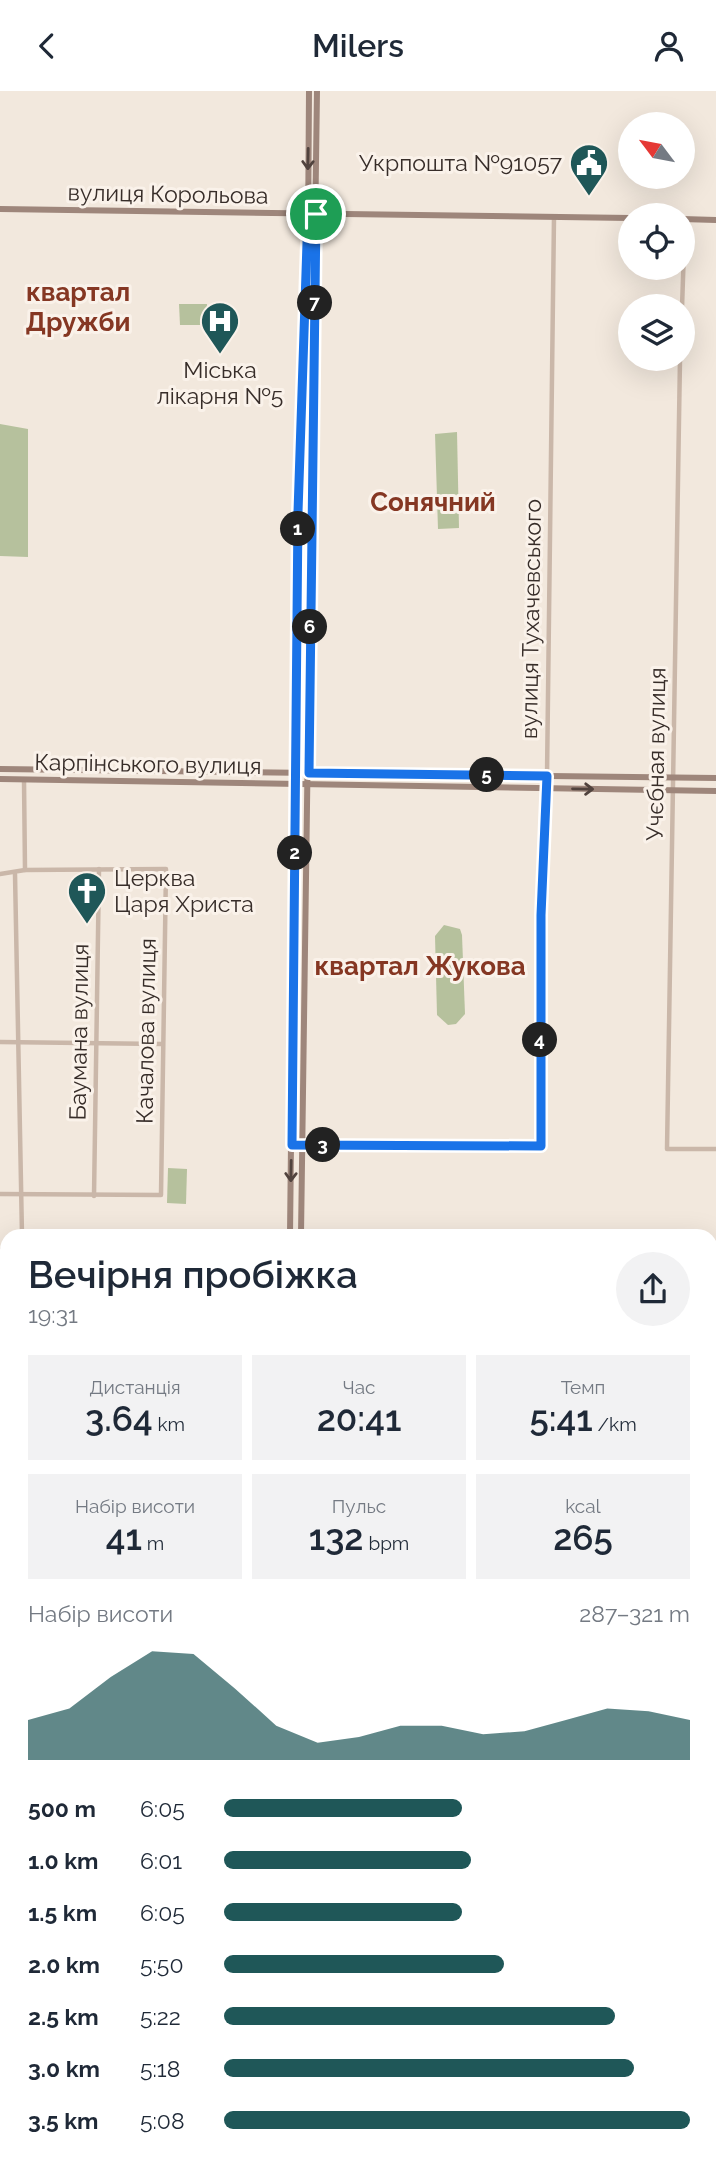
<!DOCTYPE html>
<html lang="uk">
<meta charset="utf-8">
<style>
:root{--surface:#fff;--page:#f2f2f3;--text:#1f2937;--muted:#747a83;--accent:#1f5758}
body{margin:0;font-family:Raleway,sans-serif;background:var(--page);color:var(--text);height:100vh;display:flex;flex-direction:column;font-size:26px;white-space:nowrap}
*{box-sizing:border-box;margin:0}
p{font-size:23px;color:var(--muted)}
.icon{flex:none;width:38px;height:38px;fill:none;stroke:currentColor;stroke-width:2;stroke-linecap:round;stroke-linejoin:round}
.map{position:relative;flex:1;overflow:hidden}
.drawer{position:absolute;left:0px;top:1138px;width:718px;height:936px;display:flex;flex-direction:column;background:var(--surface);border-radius:21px 21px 0 0;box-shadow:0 7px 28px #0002}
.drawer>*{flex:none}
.needle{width:46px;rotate:302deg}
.fabs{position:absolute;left:618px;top:21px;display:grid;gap:14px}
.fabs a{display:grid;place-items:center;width:77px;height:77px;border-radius:50%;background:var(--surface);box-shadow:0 7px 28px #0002;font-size:35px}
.pin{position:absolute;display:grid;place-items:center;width:60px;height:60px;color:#fff;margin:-30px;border:4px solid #fff;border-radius:50%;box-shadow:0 2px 7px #0007}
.km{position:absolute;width:35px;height:35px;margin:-18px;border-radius:50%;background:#222;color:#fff;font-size:19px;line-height:35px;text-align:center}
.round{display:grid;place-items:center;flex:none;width:74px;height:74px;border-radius:37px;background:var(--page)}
.head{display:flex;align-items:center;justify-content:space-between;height:119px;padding:0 28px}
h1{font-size:38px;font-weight:600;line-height:52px}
.metrics{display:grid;grid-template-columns:repeat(3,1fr);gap:10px;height:119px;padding:7px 28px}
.metrics div{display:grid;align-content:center;border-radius:0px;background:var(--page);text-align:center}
.metrics b{font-size:35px;font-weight:600}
.metrics small{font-size:19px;font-weight:400}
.metrics p{font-size:19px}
.chart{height:196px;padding:14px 28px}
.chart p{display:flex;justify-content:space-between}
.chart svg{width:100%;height:126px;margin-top:7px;fill:var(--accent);opacity:.7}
ul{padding:0 28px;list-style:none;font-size:23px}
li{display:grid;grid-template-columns:112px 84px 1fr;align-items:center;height:52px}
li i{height:18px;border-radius:9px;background:var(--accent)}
header{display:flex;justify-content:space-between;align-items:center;height:91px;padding:0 28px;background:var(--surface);font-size:32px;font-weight:600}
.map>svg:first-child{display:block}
</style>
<header><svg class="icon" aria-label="back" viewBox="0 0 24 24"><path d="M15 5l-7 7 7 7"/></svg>Milers<svg class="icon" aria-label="person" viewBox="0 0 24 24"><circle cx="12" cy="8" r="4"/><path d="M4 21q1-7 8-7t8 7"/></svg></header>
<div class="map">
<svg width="716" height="2073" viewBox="0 0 716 2073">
<rect width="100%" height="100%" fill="#f2e8dd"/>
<!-- green -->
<g fill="#b6c19d">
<path d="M 179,213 L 207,213 L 206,234 L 180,234 Z"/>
<path d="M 0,333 L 28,338 L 28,466 L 0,465 Z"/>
<path d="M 457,341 L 459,437 L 438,438 L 435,343 Z"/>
<path d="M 444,834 L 460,838 L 462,844 L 465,923 L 456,933 L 448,934 L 437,924 L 435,845 Z"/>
<path d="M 168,1077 L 187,1078 L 186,1113 L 167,1112 Z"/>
</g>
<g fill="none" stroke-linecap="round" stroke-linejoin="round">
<!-- street -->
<g stroke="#cab7a9" stroke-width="4.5">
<path d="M 682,217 L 685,128"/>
<path d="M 680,268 L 667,1058 L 716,1058"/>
<path d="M 24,689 L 25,779"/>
<path d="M 0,783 L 25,779 L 166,778 L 161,1104 L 0,1103"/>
<path d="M 15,783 L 22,1144"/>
<path d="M 0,951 L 162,953"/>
<path d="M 292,1054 L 541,1055 L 542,824 L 547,685 L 554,126"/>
<path d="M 94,1105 L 99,778"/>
<path d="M 0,1159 L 7,1160"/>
<path d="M 0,1216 L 7,1217"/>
<path d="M 710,1220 L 716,1220"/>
<path d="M 0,1260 L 7,1260"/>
<path d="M 0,1358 L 7,1358"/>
<path d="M 710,1398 L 716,1399"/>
<path d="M 710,1451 L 716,1452"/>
<path d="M 710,1503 L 716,1503"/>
<path d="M 0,1513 L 7,1513"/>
<path d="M 710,1528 L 716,1528"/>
<path d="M 0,1664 L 7,1666"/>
<path d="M 710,1678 L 716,1678"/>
<path d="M 710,1735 L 716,1736"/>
<path d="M 0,1750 L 7,1736"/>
<path d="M 0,1774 L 7,1777"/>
<path d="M 710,1796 L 716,1797"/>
<path d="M 0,1846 L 7,1850"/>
<path d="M 710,1854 L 716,1856"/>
<path d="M 710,1918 L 716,1920"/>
<path d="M 0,1961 L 7,1965"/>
<path d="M 0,2015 L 7,2001"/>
<path d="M 710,2028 L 716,2013"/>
<path d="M 710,2057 L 716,2059"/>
<path d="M 197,2067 L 208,2073"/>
<path d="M 432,2067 L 446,2073"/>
<path d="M 230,2073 L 232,2067"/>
<path d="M 278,2073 L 281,2067"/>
<path d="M 407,2073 L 410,2067"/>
<path d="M 502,2073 L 505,2067"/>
<path d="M 693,2073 L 695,2067"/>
</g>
<!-- secondary -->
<g stroke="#9e867b" stroke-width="6">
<path d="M 0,118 L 630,127"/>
<path d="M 682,128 L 716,129"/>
<path d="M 0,678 L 716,687"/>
<path d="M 0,688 L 716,700"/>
<path d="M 290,1144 L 298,420 L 308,147 L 309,0"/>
<path d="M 301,1144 L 317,0"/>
<path d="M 710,1661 L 716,1602"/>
<path d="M 115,2073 L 118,2067"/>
<path d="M 127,2073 L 130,2067"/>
<path d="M 599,2073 L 602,2067"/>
</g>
</g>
<!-- one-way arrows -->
<defs><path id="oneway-shaft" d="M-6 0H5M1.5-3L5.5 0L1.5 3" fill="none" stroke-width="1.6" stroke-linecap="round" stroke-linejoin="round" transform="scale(1.75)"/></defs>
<g stroke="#51433e">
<use href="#oneway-shaft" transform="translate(308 68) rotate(91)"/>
<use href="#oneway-shaft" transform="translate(583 698) rotate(1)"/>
<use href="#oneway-shaft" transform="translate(291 1080) rotate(91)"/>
</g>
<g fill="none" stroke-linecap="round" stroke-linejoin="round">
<!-- route casing -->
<g stroke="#fff" stroke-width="14">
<path id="route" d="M 308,122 L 316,123 L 309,682 L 547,685 L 541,824 L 541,1055 L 292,1054 L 298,421 Z"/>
</g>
<!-- route -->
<use href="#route" stroke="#1a73e8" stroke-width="9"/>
</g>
<!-- icons -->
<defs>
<g id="civic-pin" transform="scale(2.0125)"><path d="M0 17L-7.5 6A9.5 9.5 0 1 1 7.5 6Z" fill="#1f5758" stroke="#faf2ea"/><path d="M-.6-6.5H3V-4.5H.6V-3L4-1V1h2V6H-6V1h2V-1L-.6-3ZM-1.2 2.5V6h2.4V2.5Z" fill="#fff"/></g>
<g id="hospital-pin" transform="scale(2.0125)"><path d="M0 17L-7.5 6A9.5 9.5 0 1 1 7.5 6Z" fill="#1f5758" stroke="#faf2ea"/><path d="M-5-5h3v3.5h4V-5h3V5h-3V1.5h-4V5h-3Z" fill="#fff"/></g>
<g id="church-pin" transform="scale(2.0125)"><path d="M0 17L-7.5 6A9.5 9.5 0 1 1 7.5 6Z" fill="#1f5758" stroke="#faf2ea"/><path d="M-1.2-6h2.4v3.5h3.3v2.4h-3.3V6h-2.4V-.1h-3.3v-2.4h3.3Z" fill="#fff"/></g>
</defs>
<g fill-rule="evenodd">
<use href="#civic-pin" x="589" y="72"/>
<use href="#hospital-pin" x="220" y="230"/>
<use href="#church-pin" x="87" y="800"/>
</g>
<g text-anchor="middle" stroke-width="6" stroke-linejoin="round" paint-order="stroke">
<!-- poi labels -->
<g font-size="23" fill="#372d29" stroke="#faf2ea" text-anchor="end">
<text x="562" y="80">Укрпошта №91057</text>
<text x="220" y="287" text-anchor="middle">Міська<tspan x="220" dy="26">лікарня №5</tspan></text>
<text x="114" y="795" text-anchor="start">Церква<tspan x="114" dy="26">Царя Христа</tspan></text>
</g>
<!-- street labels -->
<g font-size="23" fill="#372d29" stroke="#faf2ea">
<text transform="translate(168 103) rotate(1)" y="8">вулиця Корольова</text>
<text transform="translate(531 528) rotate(-89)" y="8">вулиця Тухачевського</text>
<text transform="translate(656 663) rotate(-89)" y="8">Учєбная вулиця</text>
<text transform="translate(148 673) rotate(1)" y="8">Карпінського вулиця</text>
<text transform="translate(146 940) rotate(-89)" y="8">Качалова вулиця</text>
<text transform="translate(79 941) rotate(-89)" y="8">Баумана вулиця</text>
</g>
<!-- quarter labels -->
<g font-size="26" font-weight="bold" fill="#853723" stroke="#faf2ea">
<text x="78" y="210">квартал<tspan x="78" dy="30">Дружби</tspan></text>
<text x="433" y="420">Сонячний</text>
<text x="420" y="884">квартал Жукова</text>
</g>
</g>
</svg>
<div class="fabs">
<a><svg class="needle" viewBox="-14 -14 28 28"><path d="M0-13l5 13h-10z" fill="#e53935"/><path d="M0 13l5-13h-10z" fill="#747a83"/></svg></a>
<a><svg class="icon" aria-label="locate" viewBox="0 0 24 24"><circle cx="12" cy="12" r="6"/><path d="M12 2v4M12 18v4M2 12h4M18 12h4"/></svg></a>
<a><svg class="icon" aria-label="layers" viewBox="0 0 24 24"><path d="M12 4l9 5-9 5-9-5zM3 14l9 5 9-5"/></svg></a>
</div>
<div class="pin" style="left:316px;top:123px;background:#1e9e55"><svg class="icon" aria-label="arrive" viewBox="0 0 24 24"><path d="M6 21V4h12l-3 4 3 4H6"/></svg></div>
<b class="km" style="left:298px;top:438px">1</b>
<b class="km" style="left:295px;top:762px">2</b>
<b class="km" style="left:323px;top:1054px">3</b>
<b class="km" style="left:540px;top:949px">4</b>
<b class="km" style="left:487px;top:684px">5</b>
<b class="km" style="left:310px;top:536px">6</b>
<b class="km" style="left:315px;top:212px">7</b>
<section class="drawer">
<div class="head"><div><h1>Вечірня пробіжка</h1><p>19:31</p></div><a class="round"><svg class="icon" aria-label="share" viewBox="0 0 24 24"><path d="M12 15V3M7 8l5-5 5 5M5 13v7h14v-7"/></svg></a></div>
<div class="metrics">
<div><p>Дистанція</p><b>3.64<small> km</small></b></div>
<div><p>Час</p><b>20:41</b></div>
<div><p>Темп</p><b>5:41<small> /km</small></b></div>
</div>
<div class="metrics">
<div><p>Набір висоти</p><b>41<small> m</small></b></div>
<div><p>Пульс</p><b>132<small> bpm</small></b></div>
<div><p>kcal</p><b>265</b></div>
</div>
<div class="chart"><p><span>Набір висоти</span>287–321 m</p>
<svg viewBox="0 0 160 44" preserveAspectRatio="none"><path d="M0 44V30L10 26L20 15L30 6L40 7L50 19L60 32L70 38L80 36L90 32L100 32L110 35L120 34L130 30L140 26L150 27L160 30V44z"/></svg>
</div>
<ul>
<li><b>500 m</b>6:05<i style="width:51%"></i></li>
<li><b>1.0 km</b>6:01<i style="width:53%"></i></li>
<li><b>1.5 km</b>6:05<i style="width:51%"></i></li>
<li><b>2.0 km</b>5:50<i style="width:60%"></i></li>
<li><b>2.5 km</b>5:22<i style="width:84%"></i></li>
<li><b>3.0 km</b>5:18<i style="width:88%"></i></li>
<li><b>3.5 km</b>5:08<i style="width:100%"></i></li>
</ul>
</section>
</div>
